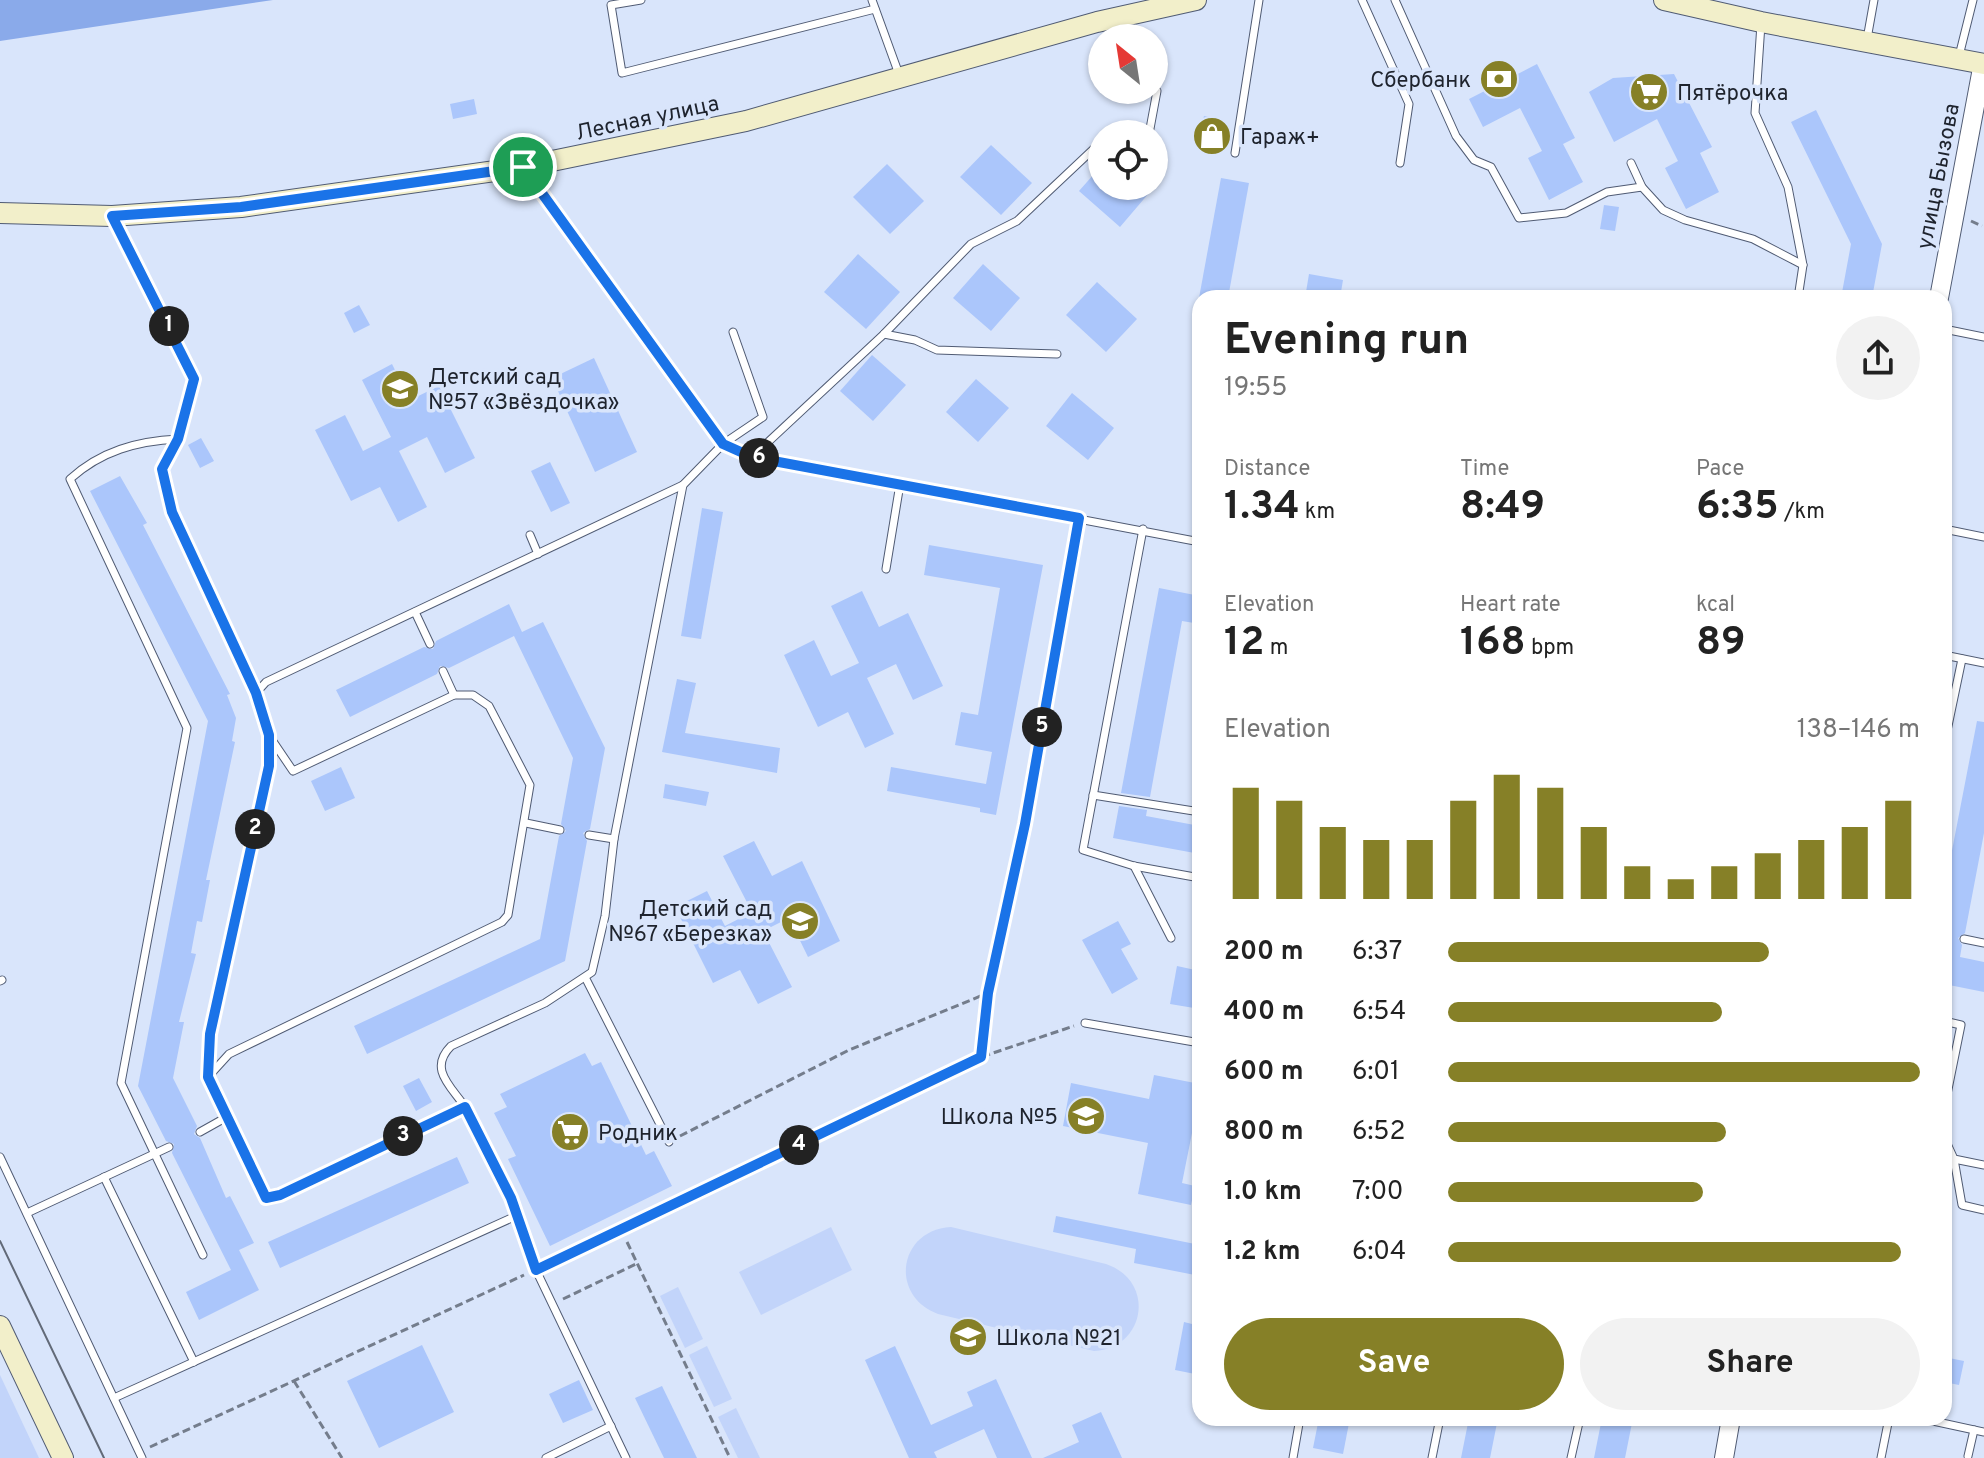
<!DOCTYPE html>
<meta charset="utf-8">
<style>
:root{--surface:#fff;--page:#f2f2f2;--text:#222;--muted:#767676;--accent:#868027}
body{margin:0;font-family:Overpass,sans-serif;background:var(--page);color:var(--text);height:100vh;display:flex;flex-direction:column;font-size:30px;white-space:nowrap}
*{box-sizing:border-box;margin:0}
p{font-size:26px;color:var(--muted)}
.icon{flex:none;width:44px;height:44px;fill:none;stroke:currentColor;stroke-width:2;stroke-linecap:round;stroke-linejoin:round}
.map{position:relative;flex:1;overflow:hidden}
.side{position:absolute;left:1192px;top:290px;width:760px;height:1136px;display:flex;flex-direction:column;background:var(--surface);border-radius:24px;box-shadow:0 2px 6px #0004}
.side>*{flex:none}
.needle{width:52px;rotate:330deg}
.controls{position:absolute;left:1088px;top:24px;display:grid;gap:16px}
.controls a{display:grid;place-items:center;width:80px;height:80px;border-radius:50%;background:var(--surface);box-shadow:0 2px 6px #0004;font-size:40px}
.pin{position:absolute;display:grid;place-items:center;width:68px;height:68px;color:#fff;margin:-34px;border:4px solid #fff;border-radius:50%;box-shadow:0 2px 8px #0007}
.km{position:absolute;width:40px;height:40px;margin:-20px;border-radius:50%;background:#222;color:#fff;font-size:22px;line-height:40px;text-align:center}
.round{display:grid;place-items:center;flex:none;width:84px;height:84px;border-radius:42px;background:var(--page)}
.summary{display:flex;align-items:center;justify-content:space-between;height:136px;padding:0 32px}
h1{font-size:44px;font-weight:700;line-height:60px}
.metrics{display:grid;grid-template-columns:repeat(3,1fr);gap:12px;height:136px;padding:8px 32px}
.metrics div{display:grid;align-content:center}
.metrics b{font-size:40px;font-weight:700}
.metrics small{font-size:22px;font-weight:400}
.metrics p{font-size:22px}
.chart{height:224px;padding:16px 32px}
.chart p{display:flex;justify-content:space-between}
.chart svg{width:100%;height:144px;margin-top:8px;stroke:var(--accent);stroke-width:6}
.cta{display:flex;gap:16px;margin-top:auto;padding:16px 32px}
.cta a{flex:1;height:92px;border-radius:48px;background:var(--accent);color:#fff;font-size:32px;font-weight:700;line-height:92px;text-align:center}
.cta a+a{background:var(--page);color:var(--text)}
ul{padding:0 32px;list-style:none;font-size:26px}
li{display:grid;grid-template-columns:128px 96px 1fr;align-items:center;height:60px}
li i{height:20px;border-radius:10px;background:var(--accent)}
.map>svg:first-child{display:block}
</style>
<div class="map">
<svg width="1984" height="1458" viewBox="0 0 1984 1458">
<rect width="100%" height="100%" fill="#d9e5fb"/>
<!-- green -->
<g fill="#c2d4fa">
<path d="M 831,1227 L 852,1270 L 761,1315 L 739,1272 Z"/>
<path d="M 951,1227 L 1106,1264 C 1156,1281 1146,1348 1094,1351 L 938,1314 C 889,1296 898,1230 951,1227 Z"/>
<path d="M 678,1287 L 703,1339 L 685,1348 L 660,1296 Z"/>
<path d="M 707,1346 L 732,1399 L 714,1407 L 689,1355 Z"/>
<path d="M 0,1375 L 39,1458 L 0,1458 Z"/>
<path d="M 736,1408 L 760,1458 L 738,1458 L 718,1417 Z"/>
</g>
<!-- forest -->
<path fill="#8aaaea" d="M 0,0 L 273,0 L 0,41 Z"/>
<!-- building -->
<g fill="#abc6fb">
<path d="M 1537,64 L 1575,138 L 1563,144 L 1583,182 L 1549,200 L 1528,158 L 1542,151 L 1520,108 L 1483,127 L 1469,99 Z"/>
<path d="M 1674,74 L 1712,147 L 1700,153 L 1719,192 L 1686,209 L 1665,168 L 1678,161 L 1657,119 L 1614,142 L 1589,92 L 1613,78 Z"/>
<path d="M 474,99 L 477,114 L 453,119 L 450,104 Z"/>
<path d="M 1816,110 L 1882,244 L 1872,298 L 1841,298 L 1851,244 L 1791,122 Z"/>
<path d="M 1204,116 L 1219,119 L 1215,139 L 1199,136 Z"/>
<path d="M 991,145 L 1032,183 L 1001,215 L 960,177 Z"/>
<path d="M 887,164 L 924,201 L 890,234 L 853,197 Z"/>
<path d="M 1102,165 L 1102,186 L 1142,186 L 1149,193 L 1120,227 L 1079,191 Z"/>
<path d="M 1221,178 L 1249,183 L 1228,298 L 1199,298 Z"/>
<path d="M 1604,205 L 1619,207 L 1615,231 L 1600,229 Z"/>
<path d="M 858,254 L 900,292 L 866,329 L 824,292 Z"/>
<path d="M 983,264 L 1020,298 L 991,331 L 953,298 Z"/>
<path d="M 1309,274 L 1343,280 L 1340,298 L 1305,298 Z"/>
<path d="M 1097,282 L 1137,319 L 1106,352 L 1066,315 Z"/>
<path d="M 359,305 L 370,325 L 354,333 L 344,313 Z"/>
<path d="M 872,355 L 906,385 L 873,421 L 840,391 Z"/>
<path d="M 594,358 L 637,452 L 595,472 L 552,378 Z"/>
<path d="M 392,364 L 410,400 L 439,386 L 475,458 L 445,473 L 427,437 L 399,451 L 427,507 L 398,522 L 380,487 L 351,501 L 315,430 L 345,415 L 363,451 L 391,437 L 362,380 Z"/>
<path d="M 976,379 L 1009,408 L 978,442 L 946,412 Z"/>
<path d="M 1072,393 L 1114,428 L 1088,460 L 1046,426 Z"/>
<path d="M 201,438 L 214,461 L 200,468 L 188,445 Z"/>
<path d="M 550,462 L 570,503 L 551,512 L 531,471 Z"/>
<path d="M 120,476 L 147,523 L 143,525 L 230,694 L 227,695 L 236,718 L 232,741 L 235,742 L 206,880 L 210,880 L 202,922 L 197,921 L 191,953 L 196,954 L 179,1022 L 184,1022 L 173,1078 L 197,1126 L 194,1134 L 200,1138 L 226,1198 L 230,1196 L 254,1243 L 239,1250 L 259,1290 L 199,1320 L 186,1292 L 231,1270 L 172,1153 L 174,1144 L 166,1141 L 138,1086 L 208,721 L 90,491 Z"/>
<path d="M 702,508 L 723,512 L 701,639 L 681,636 Z"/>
<path d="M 929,545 L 1043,565 L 996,815 L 980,812 L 980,808 L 887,791 L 891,767 L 986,784 L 992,752 L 955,745 L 961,712 L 978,715 L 1000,588 L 924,575 Z"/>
<path d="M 1159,588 L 1200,596 L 1200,624 L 1182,621 L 1150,797 L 1121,793 Z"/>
<path d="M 862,591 L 879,627 L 908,613 L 943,686 L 913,700 L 896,664 L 867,678 L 894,734 L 865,748 L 848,712 L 818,727 L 784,655 L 814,640 L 831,676 L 859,663 L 831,606 Z"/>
<path d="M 509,604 L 522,632 L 543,622 L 605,748 L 590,829 L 583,833 L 587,841 L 565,961 L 367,1054 L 354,1026 L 540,939 L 559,836 L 566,831 L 561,824 L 573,758 L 514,636 L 449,668 L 440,666 L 437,674 L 350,717 L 336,690 L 424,647 L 433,649 L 436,641 Z"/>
<path d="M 677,679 L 696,683 L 685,733 L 780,748 L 777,773 L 662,752 Z"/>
<path d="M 1977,721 L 1984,722 L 1984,833 L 1965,933 L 1958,938 L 1962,945 L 1960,957 L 1984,962 L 1984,992 L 1944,984 L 1944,892 Z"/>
<path d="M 341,767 L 355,798 L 325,811 L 311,781 Z"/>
<path d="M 665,784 L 709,792 L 706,806 L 663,798 Z"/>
<path d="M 1119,806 L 1147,810 L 1146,816 L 1200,826 L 1200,854 L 1113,838 Z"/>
<path d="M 754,841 L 772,876 L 802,861 L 840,941 L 808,957 L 789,918 L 763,931 L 792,987 L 758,1004 L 740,970 L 713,983 L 675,907 L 707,891 L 725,926 L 752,912 L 723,856 Z"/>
<path d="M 1118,921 L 1131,944 L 1121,949 L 1138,979 L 1112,994 L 1082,940 Z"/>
<path d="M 1177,966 L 1200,971 L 1200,1009 L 1170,1004 Z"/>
<path d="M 585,1053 L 592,1066 L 601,1062 L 646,1155 L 654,1151 L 672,1186 L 550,1246 L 508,1159 L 516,1156 L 494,1113 L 507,1107 L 500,1094 Z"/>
<path d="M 1154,1075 L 1200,1084 L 1200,1134 L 1192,1133 L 1182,1183 L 1195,1186 L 1191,1205 L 1138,1194 L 1148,1143 L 1063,1126 L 1071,1083 L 1149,1099 Z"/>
<path d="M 419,1078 L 432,1102 L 416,1111 L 403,1086 Z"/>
<path d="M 457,1157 L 469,1183 L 280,1268 L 268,1242 Z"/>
<path d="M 1056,1216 L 1200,1245 L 1200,1276 L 1134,1263 L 1136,1249 L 1053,1232 Z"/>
<path d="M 1184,1322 L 1200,1326 L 1200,1375 L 1175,1370 Z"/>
<path d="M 422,1345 L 454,1412 L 379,1448 L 347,1381 Z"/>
<path d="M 895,1346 L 931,1425 L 973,1406 L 967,1392 L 996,1379 L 1032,1458 L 997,1458 L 984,1429 L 934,1452 L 937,1458 L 909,1458 L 865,1360 Z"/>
<path d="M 1944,1357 L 1964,1361 L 1959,1385 L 1944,1382 Z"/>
<path d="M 579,1380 L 593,1410 L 563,1423 L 549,1394 Z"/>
<path d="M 662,1386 L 697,1458 L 664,1458 L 635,1398 Z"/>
<path d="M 1101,1412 L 1122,1458 L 1043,1458 L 1079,1442 L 1072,1425 Z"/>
<path d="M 1319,1418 L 1350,1418 L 1343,1454 L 1313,1448 Z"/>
<path d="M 1469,1418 L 1498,1418 L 1490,1458 L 1461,1458 Z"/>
<path d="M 1602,1418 L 1633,1418 L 1625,1458 L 1594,1458 Z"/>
</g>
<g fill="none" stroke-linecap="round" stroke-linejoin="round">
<!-- service casing -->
<g stroke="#505b73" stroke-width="9">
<g id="service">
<path d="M 641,0 L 611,5 L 622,73 L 875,9"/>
<path d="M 872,0 L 900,77"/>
<path d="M 1362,0 L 1409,104 L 1400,163"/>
<path d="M 1395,0 L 1456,136 L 1474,160 L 1491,167 L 1519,218 L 1566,213 L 1607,192 L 1642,187 L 1663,210 L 1685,220 L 1753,239 L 1803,265"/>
<path d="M 1761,24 L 1755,113 L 1788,187 L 1803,265 L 1798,298"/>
<path d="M 1867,39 L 1874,0"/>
<path d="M 1959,56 L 1973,0"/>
<path d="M 1114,134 L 1131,131 L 1134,134"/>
<path d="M 1149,134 L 1157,91"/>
<path d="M 1235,153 L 1259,0"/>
<path d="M 1631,163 L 1642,187"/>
<path d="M 525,170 L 723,444 L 752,457 L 1200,542"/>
<path d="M 113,218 L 194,379 L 178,439 L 162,469 L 172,512 L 256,693 L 269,735 L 269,766 L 210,1034 L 208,1077 L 225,1118 L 200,1132"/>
<path d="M 1944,329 L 1984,337"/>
<path d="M 884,334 L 915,340 L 937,350 L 1057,354"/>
<path d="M 178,439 C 137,441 101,451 70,479 L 187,728 L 121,1083 L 203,1255"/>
<path d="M 752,457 L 884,334 L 971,244 L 1017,221 L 1102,141"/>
<path d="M 1143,529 L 1083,850 L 1134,866 L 1200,878"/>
<path d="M 1944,529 L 1984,537"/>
<path d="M 530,535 L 538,554"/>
<path d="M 886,569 L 900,484"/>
<path d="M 415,612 L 430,644"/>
<path d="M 1944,655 L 1984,663"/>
<path d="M 443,671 L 454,695"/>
<path d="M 256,693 L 266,682 L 683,485"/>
<path d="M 1944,745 L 1962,659"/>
<path d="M 1093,795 L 1200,812"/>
<path d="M 526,823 L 560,830"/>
<path d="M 1025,824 L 1079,518"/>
<path d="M 589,835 L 614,839"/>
<path d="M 1134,866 L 1171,938"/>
<path d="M 1964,939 L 1984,943"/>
<path d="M 586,979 L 669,1142"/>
<path d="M 0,981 L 2,980"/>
<path d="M 1944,1021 L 1961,1025 L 1944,1109"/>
<path d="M 1085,1023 L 1200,1043"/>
<path d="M 208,1077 L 229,1054 L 502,922 L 508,915 L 530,785 L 489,706 L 473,695 L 454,695 L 293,771 L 270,737"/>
<path d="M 465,1107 C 451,1086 428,1069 451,1046 L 545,1003 L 592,972 L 605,916 L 614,839 L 683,485 L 723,444 L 763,417 L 733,332"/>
<path d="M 225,1118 L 266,1198 L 280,1195 L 465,1107 L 511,1198 L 525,1247 L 626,1458"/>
<path d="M 1944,1137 L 1954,1159 L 1984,1165"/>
<path d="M 0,1157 L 142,1458"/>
<path d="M 1954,1159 L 1962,1205 L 1984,1210"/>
<path d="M 104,1177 L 194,1362"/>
<path d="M 27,1213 L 169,1147"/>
<path d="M 536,1270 L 669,1208"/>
<path d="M 114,1398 L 516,1216"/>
<path d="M 1919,1418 L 1984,1432"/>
<path d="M 1968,1456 L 1974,1430"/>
<path d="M 546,1458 L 611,1426"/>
<path d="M 1293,1458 L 1300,1418"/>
<path d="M 1432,1458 L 1440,1418"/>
<path d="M 1571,1458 L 1580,1418"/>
<path d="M 1881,1458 L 1889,1418"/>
</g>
</g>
<!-- tertiary casing -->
<g stroke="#505b73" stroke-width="20">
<g id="tertiary">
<path d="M 1939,298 L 1983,63"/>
<path d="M 1724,1458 L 1731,1418"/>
</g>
</g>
<!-- secondary casing -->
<g stroke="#505b73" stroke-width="22">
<g id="secondary">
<path d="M 1664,0 L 1761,22 L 1984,64"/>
<path d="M 0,213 L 112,216 L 241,207 L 523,167 L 746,121 L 1097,22 L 1196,0"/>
<path d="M 0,1326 L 63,1458"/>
</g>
</g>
<!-- path -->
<g stroke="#747d8c" stroke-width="3" stroke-dasharray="8 4" stroke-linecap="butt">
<path d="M 1971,221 L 1982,226"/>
<path d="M 981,1056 L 988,993 L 1023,836"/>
<path d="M 680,1136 L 849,1050 L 988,993"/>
<path d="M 680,1203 L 981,1057 L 1074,1026"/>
<path d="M 627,1242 L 730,1458"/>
<path d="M 563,1299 L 636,1264"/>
<path d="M 294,1381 L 342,1458"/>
<path d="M 150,1447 L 524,1275"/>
</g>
<!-- service -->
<use href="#service" stroke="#fff" stroke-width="7"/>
<!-- tertiary -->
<use href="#tertiary" stroke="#fff" stroke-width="18"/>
<!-- secondary -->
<use href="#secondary" stroke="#f2efca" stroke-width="20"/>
<!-- tram -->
<path stroke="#626a78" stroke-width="2" d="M 0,1241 L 104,1458"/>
</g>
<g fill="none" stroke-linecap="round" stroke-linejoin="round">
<!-- route casing -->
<g stroke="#fff" stroke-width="16">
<path id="route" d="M 523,167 L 723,444 L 752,457 L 1079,518 L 1025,824 L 988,993 L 981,1057 L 536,1270 L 511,1198 L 465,1107 L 280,1195 L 266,1198 L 208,1077 L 210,1034 L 269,766 L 269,735 L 256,693 L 172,512 L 162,469 L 178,439 L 194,379 L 112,216 L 241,207 Z"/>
</g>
<!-- route -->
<use href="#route" stroke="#1a73e8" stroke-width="10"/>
</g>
<!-- icons -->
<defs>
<g id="bank-disc" transform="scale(2)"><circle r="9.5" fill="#868027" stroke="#d9e5fb"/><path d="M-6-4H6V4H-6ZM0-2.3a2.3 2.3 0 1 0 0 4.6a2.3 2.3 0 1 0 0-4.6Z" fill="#fff"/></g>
<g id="supermarket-disc" transform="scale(2)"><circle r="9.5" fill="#868027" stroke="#d9e5fb"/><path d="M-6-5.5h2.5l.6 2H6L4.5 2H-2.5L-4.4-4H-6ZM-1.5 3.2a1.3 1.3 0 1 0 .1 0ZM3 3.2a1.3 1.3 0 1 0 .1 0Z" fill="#fff"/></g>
<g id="shop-disc" transform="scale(2)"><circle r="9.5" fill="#868027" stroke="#d9e5fb"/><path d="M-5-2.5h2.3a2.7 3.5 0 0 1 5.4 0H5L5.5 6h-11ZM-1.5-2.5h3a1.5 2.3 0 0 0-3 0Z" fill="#fff"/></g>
<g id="school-disc" transform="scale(2)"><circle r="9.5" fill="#868027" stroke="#d9e5fb"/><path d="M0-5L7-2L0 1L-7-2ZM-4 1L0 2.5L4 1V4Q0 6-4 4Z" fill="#fff"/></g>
</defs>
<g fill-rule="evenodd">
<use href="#bank-disc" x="1499" y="79"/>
<use href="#supermarket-disc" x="1649" y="92"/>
<use href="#shop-disc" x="1212" y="136"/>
<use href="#school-disc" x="400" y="389"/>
<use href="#school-disc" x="800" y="921"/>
<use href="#school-disc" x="1086" y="1116"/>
<use href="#supermarket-disc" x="570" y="1132"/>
<use href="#school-disc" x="968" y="1337"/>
</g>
<g text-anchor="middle" stroke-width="7" stroke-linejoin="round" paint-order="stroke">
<!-- poi labels -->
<g font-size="22" fill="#1e232d" stroke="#d9e5fb" text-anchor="start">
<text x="1471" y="87" text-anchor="end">Сбербанк</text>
<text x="1677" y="100">Пятёрочка</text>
<text x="1240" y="144">Гараж+</text>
<text x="428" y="384">Детский сад<tspan x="428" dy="25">№57 «Звёздочка»</tspan></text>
<text x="772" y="916" text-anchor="end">Детский сад<tspan x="772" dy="25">№67 «Березка»</tspan></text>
<text x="1058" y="1124" text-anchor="end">Школа №5</text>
<text x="598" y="1140">Родник</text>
<text x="996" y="1345">Школа №21</text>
</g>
<!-- street labels -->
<g font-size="22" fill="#1e232d" stroke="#d9e5fb">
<text transform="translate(647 117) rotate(-12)" y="8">Лесная улица</text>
<text transform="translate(1937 176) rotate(-79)" y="8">улица Бызова</text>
</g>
</g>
</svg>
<div class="controls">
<a><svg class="needle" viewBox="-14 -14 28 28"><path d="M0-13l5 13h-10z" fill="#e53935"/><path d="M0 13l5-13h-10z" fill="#767676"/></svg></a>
<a><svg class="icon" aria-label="locate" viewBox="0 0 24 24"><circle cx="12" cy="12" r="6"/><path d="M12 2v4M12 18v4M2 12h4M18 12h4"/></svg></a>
</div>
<div class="pin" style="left:523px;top:167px;background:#1e9e55"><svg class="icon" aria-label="arrive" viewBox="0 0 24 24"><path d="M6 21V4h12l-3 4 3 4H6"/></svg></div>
<b class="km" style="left:169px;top:326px">1</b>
<b class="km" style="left:255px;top:829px">2</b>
<b class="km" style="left:403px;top:1136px">3</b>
<b class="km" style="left:799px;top:1145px">4</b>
<b class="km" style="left:1042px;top:727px">5</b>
<b class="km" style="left:759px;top:458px">6</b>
<section class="side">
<div class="summary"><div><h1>Evening run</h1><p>19:55</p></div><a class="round"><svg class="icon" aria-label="share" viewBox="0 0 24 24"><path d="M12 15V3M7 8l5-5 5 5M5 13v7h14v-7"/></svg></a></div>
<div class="metrics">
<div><p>Distance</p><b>1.34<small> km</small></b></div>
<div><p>Time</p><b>8:49</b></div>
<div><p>Pace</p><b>6:35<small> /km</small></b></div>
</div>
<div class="metrics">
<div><p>Elevation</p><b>12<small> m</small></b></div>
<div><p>Heart rate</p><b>168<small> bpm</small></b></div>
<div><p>kcal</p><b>89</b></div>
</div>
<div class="chart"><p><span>Elevation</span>138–146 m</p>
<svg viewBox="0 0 160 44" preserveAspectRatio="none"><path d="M5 44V10M15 44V14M25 44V22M35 44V26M45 44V26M55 44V14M65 44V6M75 44V10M85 44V22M95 44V34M105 44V38M115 44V34M125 44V30M135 44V26M145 44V22M155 44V14"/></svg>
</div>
<ul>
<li><b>200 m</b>6:37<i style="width:68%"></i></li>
<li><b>400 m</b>6:54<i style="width:58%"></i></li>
<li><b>600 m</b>6:01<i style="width:100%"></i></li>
<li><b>800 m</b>6:52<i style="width:59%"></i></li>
<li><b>1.0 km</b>7:00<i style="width:54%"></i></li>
<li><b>1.2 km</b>6:04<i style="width:96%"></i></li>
</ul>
<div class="cta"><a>Save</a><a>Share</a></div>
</section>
</div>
